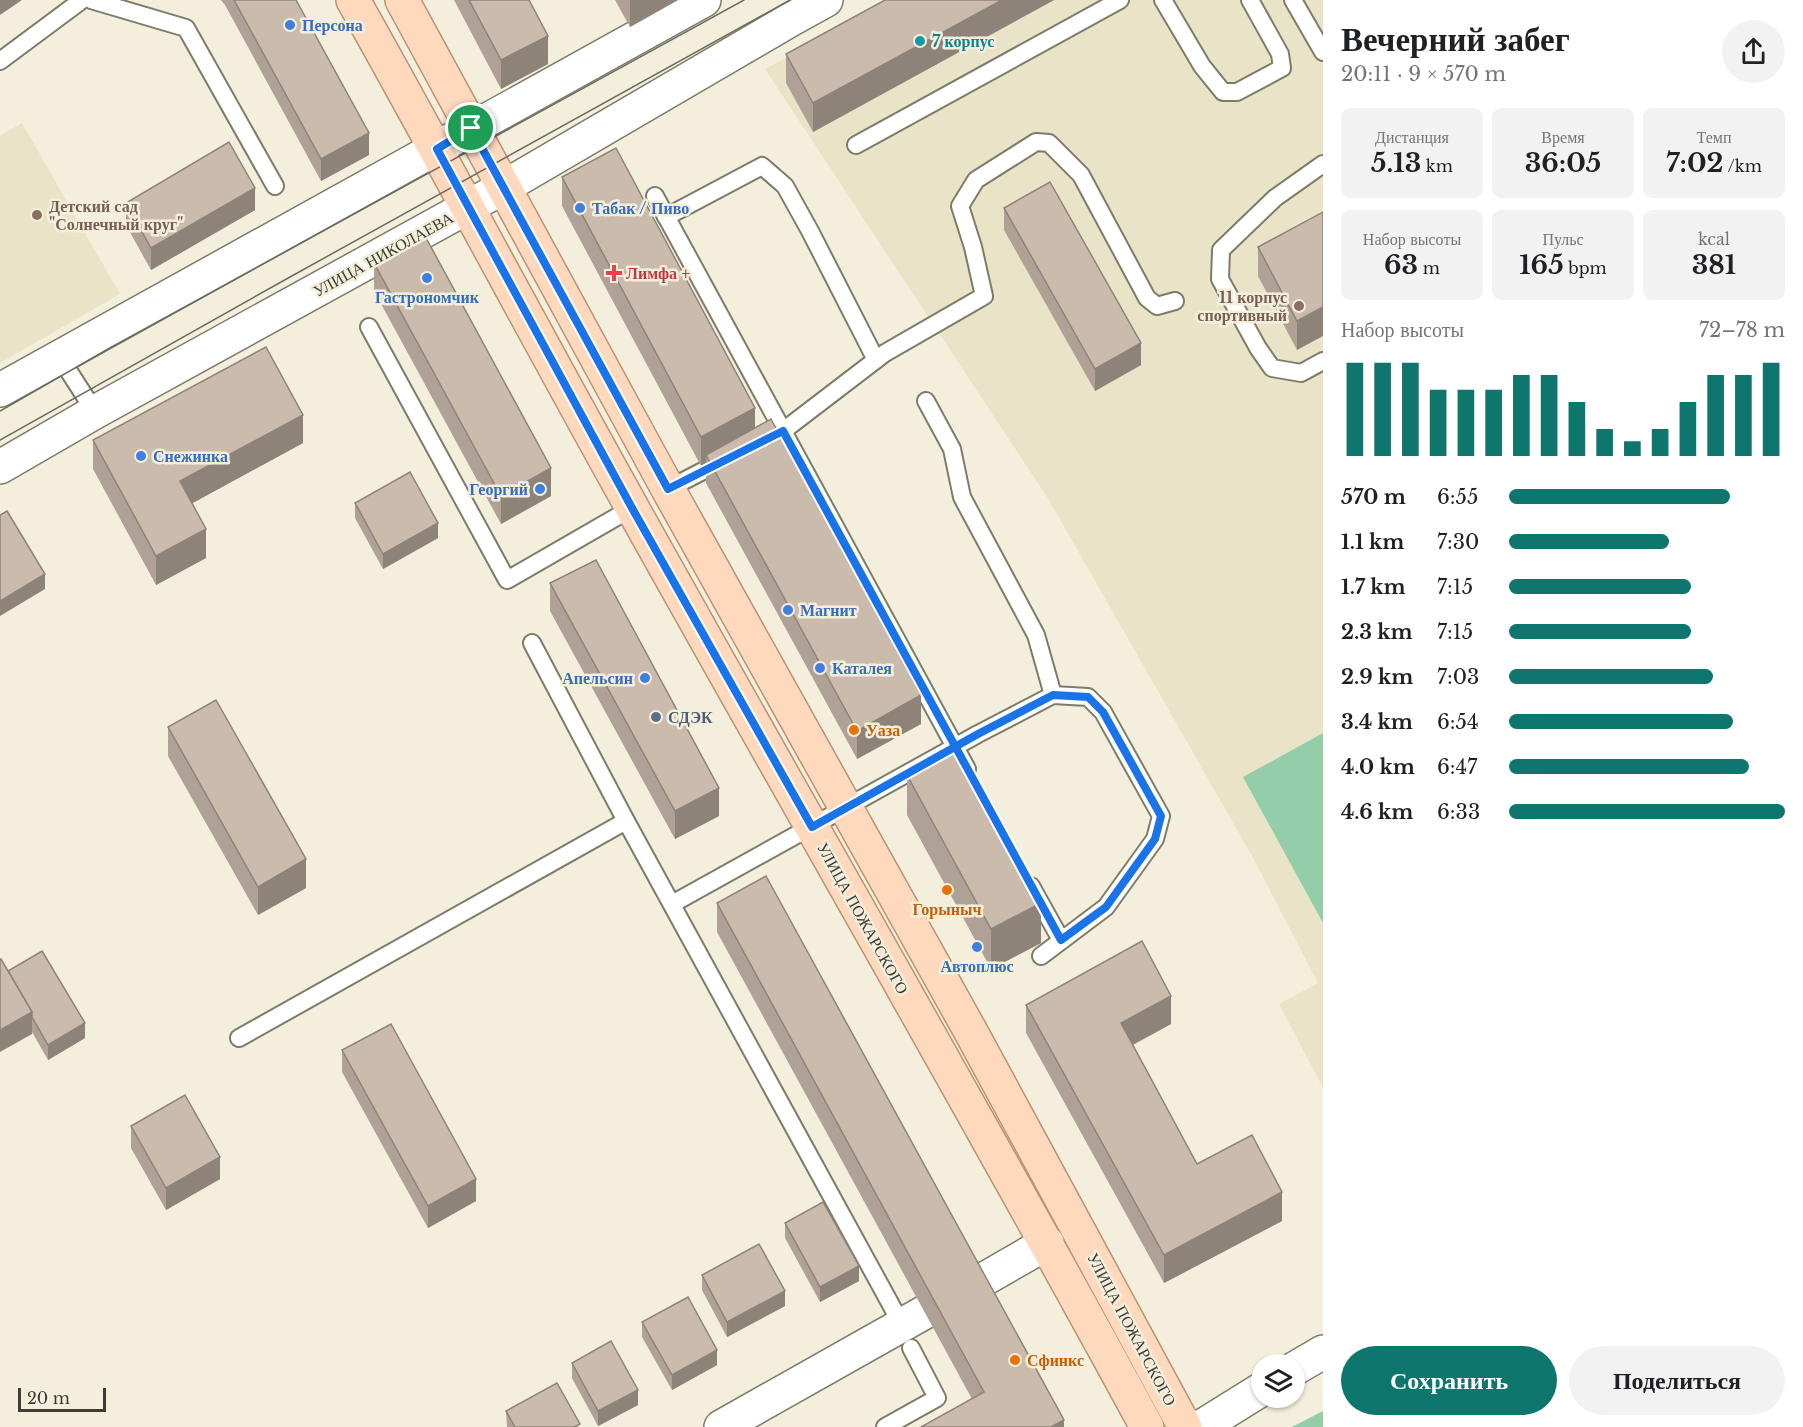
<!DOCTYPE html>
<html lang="ru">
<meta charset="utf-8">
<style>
:root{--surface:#fff;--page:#f2f2f2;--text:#202124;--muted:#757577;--accent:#0f766e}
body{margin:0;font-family:"Libre Baskerville",serif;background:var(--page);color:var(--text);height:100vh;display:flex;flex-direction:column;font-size:22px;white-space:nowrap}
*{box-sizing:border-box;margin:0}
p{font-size:20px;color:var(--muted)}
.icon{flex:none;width:33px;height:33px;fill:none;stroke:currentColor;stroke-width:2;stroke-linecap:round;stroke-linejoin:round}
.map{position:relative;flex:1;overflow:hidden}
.panel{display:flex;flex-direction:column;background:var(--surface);width:480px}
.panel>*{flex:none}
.controls{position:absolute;left:1251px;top:1354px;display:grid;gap:12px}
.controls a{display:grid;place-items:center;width:54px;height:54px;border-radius:50%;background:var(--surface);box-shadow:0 2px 4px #0004;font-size:30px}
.scale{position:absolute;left:18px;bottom:15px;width:88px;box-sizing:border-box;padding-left:6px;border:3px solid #3e3c34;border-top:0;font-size:16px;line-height:21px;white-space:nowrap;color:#3e3c34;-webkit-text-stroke:4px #f4efdc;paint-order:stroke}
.pin{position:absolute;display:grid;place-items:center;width:51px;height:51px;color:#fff;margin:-26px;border:3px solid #fff;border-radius:50%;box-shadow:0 2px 6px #0007}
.round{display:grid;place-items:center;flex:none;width:63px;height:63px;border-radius:32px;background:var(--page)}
.overview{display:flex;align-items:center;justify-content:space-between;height:102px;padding:0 18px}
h1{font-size:33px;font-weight:700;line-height:45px}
.stats{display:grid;grid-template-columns:repeat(3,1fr);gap:9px;height:102px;padding:6px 18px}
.stats div{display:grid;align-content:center;border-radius:9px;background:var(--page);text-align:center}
.stats b{font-size:26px;font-weight:700}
.stats small{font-size:16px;font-weight:400}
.stats p{font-size:16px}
.chart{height:168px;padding:12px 18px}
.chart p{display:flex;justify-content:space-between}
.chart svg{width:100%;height:108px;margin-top:6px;stroke:var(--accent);stroke-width:6}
.primary-button{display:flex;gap:12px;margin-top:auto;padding:12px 18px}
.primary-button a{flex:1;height:69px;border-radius:36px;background:var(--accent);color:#fff;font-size:24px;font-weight:700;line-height:69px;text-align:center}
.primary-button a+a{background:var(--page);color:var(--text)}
ul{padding:0 18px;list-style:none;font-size:20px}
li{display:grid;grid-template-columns:96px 72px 1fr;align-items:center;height:45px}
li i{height:15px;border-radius:8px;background:var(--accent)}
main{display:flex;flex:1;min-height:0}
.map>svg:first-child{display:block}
</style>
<main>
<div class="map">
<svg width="1323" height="1427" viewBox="0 0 1323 1427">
<rect width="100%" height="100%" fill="#f4efdc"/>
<!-- built -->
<g fill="#e9e4c8">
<path d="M 893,0 L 1323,0 L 1323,1088 L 1279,1004 L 1318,983 L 1252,856 L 1049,500 L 765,69 Z"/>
<path d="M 22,123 L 120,294 L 0,363 L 0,136 Z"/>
</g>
<!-- green -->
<g fill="#94cdaa">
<path d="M 1323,733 L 1323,923 L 1243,777 Z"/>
<path d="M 1323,1411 L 1323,1427 L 1292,1427 Z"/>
</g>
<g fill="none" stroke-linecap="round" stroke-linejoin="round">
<!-- lane casing -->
<g stroke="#7e7b69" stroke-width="20">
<g id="lane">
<path d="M 91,0 L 186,28 L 275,186"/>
<path d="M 1163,0 L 1202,66 L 1223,92 L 1237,92 L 1282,68 L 1280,54 L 1250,0"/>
<path d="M 1293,0 L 1323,52"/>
<path d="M 0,61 L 82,0"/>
<path d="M 856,145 L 1120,0"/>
<path d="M 1323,164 L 1275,198 L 1221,250 L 1220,279 L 1258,348 L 1272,368 L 1301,373 L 1323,361"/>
<path d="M 655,196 L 783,431 L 774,435"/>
<path d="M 666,217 L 762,166 L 785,186 L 810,231 L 876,360"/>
<path d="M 369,327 L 507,580 L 632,508"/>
<path d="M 59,356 L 95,412"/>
<path d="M 926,401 L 952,449 L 962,497 L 1036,635 L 1053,695"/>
<path d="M 668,489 L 726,459"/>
<path d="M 532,643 L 626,821 L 902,1325"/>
<path d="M 967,769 L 783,431 L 885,353 L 984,296 L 973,247 L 960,206 L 976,180 L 1036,142 L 1049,143 L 1081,175 L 1147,298 L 1157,306 L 1175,301"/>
<path d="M 1031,886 L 1061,940"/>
<path d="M 672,904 L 978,734 L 1053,695 L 1088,697 L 1103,712 L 1161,816 L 1155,839 L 1106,907 L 1041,956"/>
<path d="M 239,1038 L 626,821"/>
<path d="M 885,1427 L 937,1398 L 911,1348"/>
</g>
</g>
<!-- street casing -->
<g stroke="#7e7b69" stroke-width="36">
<g id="street">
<path d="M 974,1285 L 1047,1243"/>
<path d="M 721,1427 L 925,1312"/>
</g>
</g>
<!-- secondary casing -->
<g stroke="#7e7b69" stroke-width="36">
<g id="secondary">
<path d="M 0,390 L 704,0"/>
<path d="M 0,467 L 95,412 L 504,187 L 790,20 L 826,0"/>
<path d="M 1294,1369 L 1323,1352"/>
<path d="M 1201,1427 L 1262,1389"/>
</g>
</g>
<!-- primary casing -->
<g stroke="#bb9271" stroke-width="36">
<g id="primary">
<path d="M 353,0 C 448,169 539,341 634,511 C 804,816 980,1119 1147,1427"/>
<path d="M 402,0 L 668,489 L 971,1032 L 1185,1427"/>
</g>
</g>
<!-- lane -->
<use href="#lane" stroke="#fff" stroke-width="16"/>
<!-- street -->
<use href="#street" stroke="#fff" stroke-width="33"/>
<!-- secondary -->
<use href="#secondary" stroke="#fff" stroke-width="33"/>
<!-- primary -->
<use href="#primary" stroke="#ffd9be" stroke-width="33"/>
<!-- tram -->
<g stroke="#6d6a60" stroke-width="1.5">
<path d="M 0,411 L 108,349 L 744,0"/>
<path d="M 0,440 L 290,277 L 790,0"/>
</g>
</g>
<!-- wall -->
<g fill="#afa195">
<path d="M 221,0 L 296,0 L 369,155 L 321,181 L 225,5 Z"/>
<path d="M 454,0 L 529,0 L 548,64 L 501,89 Z"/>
<path d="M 615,0 L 678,0 L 630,27 Z"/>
<path d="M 885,0 L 1054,0 L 813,132 L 786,83 L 786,54 Z"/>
<path d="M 562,177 L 755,428 L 921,724 L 857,759 L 706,483 L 706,463 L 701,466 L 562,206 Z"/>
<path d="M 126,203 L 255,210 L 151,270 L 126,225 Z"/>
<path d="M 1004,208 L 1141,365 L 1095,391 L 1004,230 Z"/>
<path d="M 1323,212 L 1297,350 L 1258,276 L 1258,247 Z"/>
<path d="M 374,263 L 551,496 L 501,524 L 374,291 Z"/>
<path d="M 93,440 L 303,443 L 192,503 L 206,558 L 156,585 L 93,469 Z"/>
<path d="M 355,503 L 438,538 L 383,569 L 355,518 Z"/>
<path d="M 550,583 L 719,816 L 675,839 L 550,611 Z"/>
<path d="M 168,727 L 306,888 L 258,915 L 168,756 Z"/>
<path d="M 907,775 L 1041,943 L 991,969 L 907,815 Z"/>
<path d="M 717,903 L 1064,1427 L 972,1399 L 717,932 Z"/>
<path d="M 8,971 L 85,1038 L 48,1060 L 32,1032 L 32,1034 Z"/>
<path d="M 1026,1005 L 1171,1024 L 1133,1045 L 1197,1164 L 1282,1221 L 1164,1283 L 1026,1033 Z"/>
<path d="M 342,1050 L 476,1201 L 428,1228 L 342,1072 Z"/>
<path d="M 131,1126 L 220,1179 L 166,1210 L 131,1148 Z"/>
<path d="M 785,1223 L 859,1281 L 820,1302 L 785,1238 Z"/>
<path d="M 702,1275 L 785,1306 L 727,1337 L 702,1290 Z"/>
<path d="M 642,1322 L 717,1365 L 672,1390 L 642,1337 Z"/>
<path d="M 572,1363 L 638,1405 L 598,1426 L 572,1378 Z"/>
<path d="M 506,1411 L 580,1427 L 507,1427 Z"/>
</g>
<!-- shaded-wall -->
<g fill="#8e8379">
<path d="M 0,0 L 22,0 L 0,15 Z"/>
<path d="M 630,0 L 678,0 L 630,27 Z"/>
<path d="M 1002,0 L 1054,0 L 813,132 L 813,103 Z"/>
<path d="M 548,36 L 548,64 L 501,89 L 501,60 Z"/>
<path d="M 369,133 L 369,155 L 321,181 L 321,159 Z"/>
<path d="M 255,188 L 255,210 L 151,270 L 151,248 Z"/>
<path d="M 1323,307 L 1323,336 L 1297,350 L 1297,321 Z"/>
<path d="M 1141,343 L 1141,365 L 1095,391 L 1095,369 Z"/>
<path d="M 755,408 L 755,436 L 706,455 L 706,463 L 701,466 L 701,437 Z"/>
<path d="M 303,415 L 303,443 L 180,510 L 180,481 Z"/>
<path d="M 551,468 L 551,496 L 501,524 L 501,496 Z"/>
<path d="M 438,523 L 438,538 L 383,569 L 383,554 Z"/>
<path d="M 206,529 L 206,558 L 156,585 L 156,556 Z"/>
<path d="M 45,574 L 45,589 L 0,616 L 0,601 Z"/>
<path d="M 921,695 L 921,724 L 857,759 L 857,731 Z"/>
<path d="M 719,788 L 719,816 L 675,839 L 675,811 Z"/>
<path d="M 306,859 L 306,888 L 258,915 L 258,887 Z"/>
<path d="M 1041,903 L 1041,943 L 991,969 L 991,929 Z"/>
<path d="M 1171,996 L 1171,1024 L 1121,1051 L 1121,1023 Z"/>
<path d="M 32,1012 L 32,1034 L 0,1052 L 0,1030 Z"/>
<path d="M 85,1023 L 85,1038 L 48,1060 L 48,1045 Z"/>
<path d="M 220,1157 L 220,1179 L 166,1210 L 166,1188 Z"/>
<path d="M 476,1179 L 476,1201 L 428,1228 L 428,1206 Z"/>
<path d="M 1282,1192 L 1282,1221 L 1164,1283 L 1164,1255 Z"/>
<path d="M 859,1266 L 859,1281 L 820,1302 L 820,1287 Z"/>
<path d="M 785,1291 L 785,1306 L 727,1337 L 727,1322 Z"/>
<path d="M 717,1350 L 717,1365 L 672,1390 L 672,1375 Z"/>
<path d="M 638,1390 L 638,1405 L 598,1426 L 598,1411 Z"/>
<path d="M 1064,1420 L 1064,1427 L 1051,1427 Z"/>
</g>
<!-- building -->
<g fill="#cbbbad" stroke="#8e8379" stroke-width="1.5">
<path d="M 234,0 L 296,0 L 369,133 L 321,159 Z"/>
<path d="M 469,0 L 529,0 L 548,36 L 501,60 Z"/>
<path d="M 885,0 L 1002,0 L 813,103 L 786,54 Z"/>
<path d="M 229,142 L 255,188 L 151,248 L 126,203 Z"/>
<path d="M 616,148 L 755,408 L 701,437 L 562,177 Z"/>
<path d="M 1050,182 L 1141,343 L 1095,369 L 1004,208 Z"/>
<path d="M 1323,212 L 1323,307 L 1297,321 L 1258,247 Z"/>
<path d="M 425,236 L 551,468 L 501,496 L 374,263 Z"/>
<path d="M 266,347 L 303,415 L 180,481 L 206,529 L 156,556 L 93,440 Z"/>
<path d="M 771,419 L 921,695 L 857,731 L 706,455 Z"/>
<path d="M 410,472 L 438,523 L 383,554 L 355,503 Z"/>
<path d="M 7,511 L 45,574 L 0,601 L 0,515 Z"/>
<path d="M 596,560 L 719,788 L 675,811 L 550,583 Z"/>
<path d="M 216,700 L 306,859 L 258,887 L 168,727 Z"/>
<path d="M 958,749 L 1041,903 L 991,929 L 907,775 Z"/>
<path d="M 766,876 L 1064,1420 L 1051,1427 L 921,1427 L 984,1392 L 717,903 Z"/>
<path d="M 1142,941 L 1171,996 L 1121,1023 L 1197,1164 L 1252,1135 L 1282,1192 L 1164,1255 L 1026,1005 Z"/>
<path d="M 42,951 L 85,1023 L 48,1045 L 32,1017 L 32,1012 L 8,971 Z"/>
<path d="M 0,959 L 1,959 L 32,1012 L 0,1030 Z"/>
<path d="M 391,1024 L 476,1179 L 428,1206 L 342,1050 Z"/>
<path d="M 185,1095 L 220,1157 L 166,1188 L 131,1126 Z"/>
<path d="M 823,1202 L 859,1266 L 820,1287 L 785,1223 Z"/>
<path d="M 759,1244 L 785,1291 L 727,1322 L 702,1275 Z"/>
<path d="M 688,1297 L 717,1350 L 672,1375 L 642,1322 Z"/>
<path d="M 611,1341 L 638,1390 L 598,1411 L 572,1363 Z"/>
<path d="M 557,1383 L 580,1424 L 574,1427 L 515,1427 L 506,1411 Z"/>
</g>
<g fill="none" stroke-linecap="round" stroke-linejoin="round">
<!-- route casing -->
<g stroke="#fff" stroke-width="12">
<path id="route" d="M 471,128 L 437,149 L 632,508 L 812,827 L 978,734 L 1053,695 L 1088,697 L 1103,712 L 1161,816 L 1155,839 L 1106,907 L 1061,940 L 783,431 L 668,489 L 471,128"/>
</g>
<!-- route -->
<use href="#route" stroke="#1a73e8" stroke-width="8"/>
</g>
<!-- markers -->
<g fill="#3f7fe0" stroke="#f4efdc" stroke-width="2">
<circle cx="290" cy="25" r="6"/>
<circle cx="580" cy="208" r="6"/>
<circle cx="427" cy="278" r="6"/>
<circle cx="141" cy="456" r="6"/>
<circle cx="540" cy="489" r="6"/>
<circle cx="788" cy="610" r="6"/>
<circle cx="820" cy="668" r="6"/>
<circle cx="645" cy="678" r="6"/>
<circle cx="977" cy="947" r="6"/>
</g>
<circle fill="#0f9aa8" stroke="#f4efdc" stroke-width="2" cx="920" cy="41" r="6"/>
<g fill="#8d6e63" stroke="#f4efdc" stroke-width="2">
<circle cx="37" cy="215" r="6"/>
<circle cx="1299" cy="306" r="6"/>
</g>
<path fill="#e0444e" stroke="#f4efdc" stroke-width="2" d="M611 264h6v6h6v6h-6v6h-6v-6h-6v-6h6z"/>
<circle fill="#5c6f8a" stroke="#f4efdc" stroke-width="2" cx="656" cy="717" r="6"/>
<g fill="#e8710a" stroke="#f4efdc" stroke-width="2">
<circle cx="854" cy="730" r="6"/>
<circle cx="947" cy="890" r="6"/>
<circle cx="1015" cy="1360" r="6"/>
</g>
<g text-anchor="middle" stroke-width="5" stroke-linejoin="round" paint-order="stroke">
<!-- shop labels -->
<g font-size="16" font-weight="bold" fill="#366cbe" stroke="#f4efdc" text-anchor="start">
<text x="302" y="31">Персона</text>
<text x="592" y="214">Табак / Пиво</text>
<text x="427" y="303" text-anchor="middle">Гастрономчик</text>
<text x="153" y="462">Снежинка</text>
<text x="528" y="495" text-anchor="end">Георгий</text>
<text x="800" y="616">Магнит</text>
<text x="832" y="674">Каталея</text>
<text x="633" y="684" text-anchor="end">Апельсин</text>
<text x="977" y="972" text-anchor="middle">Автоплюс</text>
</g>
<!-- culture labels -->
<g font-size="16" font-weight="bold" fill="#0d838f" stroke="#f4efdc" text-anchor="start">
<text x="932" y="47">7 корпус</text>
</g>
<!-- education labels -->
<g font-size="16" font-weight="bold" fill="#785e54" stroke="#f4efdc" text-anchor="start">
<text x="49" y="212">Детский сад<tspan x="49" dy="18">"Солнечный круг"</tspan></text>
<text x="1287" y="303" text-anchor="end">11 корпус<tspan x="1287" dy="18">спортивный</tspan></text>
</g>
<!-- street labels -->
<g font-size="16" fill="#3e3c34" stroke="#f4efdc">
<text transform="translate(383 254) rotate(-29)" y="6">УЛИЦА НИКОЛАЕВА</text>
<text transform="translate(863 918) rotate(61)" y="6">УЛИЦА ПОЖАРСКОГО</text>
<text transform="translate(1132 1329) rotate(62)" y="6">УЛИЦА ПОЖАРСКОГО</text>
</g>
<!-- health labels -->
<g font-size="16" font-weight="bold" fill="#be3a42" stroke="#f4efdc" text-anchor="start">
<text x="626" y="279">Лимфа +</text>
</g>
<!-- service labels -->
<g font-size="16" font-weight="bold" fill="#4e5e75" stroke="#f4efdc" text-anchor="start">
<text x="668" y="723">СДЭК</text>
</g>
<!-- food labels -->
<g font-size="16" font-weight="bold" fill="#c56008" stroke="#f4efdc" text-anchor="start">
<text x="866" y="736">Уаза</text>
<text x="947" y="915" text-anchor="middle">Горыныч</text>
<text x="1027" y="1366">Сфинкс</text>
</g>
</g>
</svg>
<div class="controls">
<a><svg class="icon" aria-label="layers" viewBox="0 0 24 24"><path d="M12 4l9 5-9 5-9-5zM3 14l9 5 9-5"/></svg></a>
</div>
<div class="scale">20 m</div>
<div class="pin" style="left:471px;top:128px;background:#1e9e55"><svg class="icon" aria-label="arrive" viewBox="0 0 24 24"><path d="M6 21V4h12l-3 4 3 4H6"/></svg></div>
</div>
<section class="panel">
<div class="overview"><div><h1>Вечерний забег</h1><p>20:11 · 9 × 570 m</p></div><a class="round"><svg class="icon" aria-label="share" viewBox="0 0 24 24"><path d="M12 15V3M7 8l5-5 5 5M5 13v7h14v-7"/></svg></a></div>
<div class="stats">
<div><p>Дистанция</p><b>5.13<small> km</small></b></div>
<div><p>Время</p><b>36:05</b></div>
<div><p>Темп</p><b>7:02<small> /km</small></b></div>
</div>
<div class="stats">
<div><p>Набор высоты</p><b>63<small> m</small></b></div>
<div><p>Пульс</p><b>165<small> bpm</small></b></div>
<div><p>kcal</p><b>381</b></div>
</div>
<div class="chart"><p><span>Набор высоты</span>72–78 m</p>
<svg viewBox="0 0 160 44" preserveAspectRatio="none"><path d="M5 44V6M15 44V6M25 44V6M35 44V17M45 44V17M55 44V17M65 44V11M75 44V11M85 44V22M95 44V33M105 44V38M115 44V33M125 44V22M135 44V11M145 44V11M155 44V6"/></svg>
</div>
<ul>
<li><b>570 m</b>6:55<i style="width:80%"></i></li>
<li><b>1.1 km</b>7:30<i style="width:58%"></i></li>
<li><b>1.7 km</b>7:15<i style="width:66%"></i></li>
<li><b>2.3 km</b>7:15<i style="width:66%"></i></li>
<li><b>2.9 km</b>7:03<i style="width:74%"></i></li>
<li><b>3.4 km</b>6:54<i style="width:81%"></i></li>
<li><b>4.0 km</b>6:47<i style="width:87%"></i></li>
<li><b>4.6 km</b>6:33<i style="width:100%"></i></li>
</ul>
<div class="primary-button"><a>Сохранить</a><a>Поделиться</a></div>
</section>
</main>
